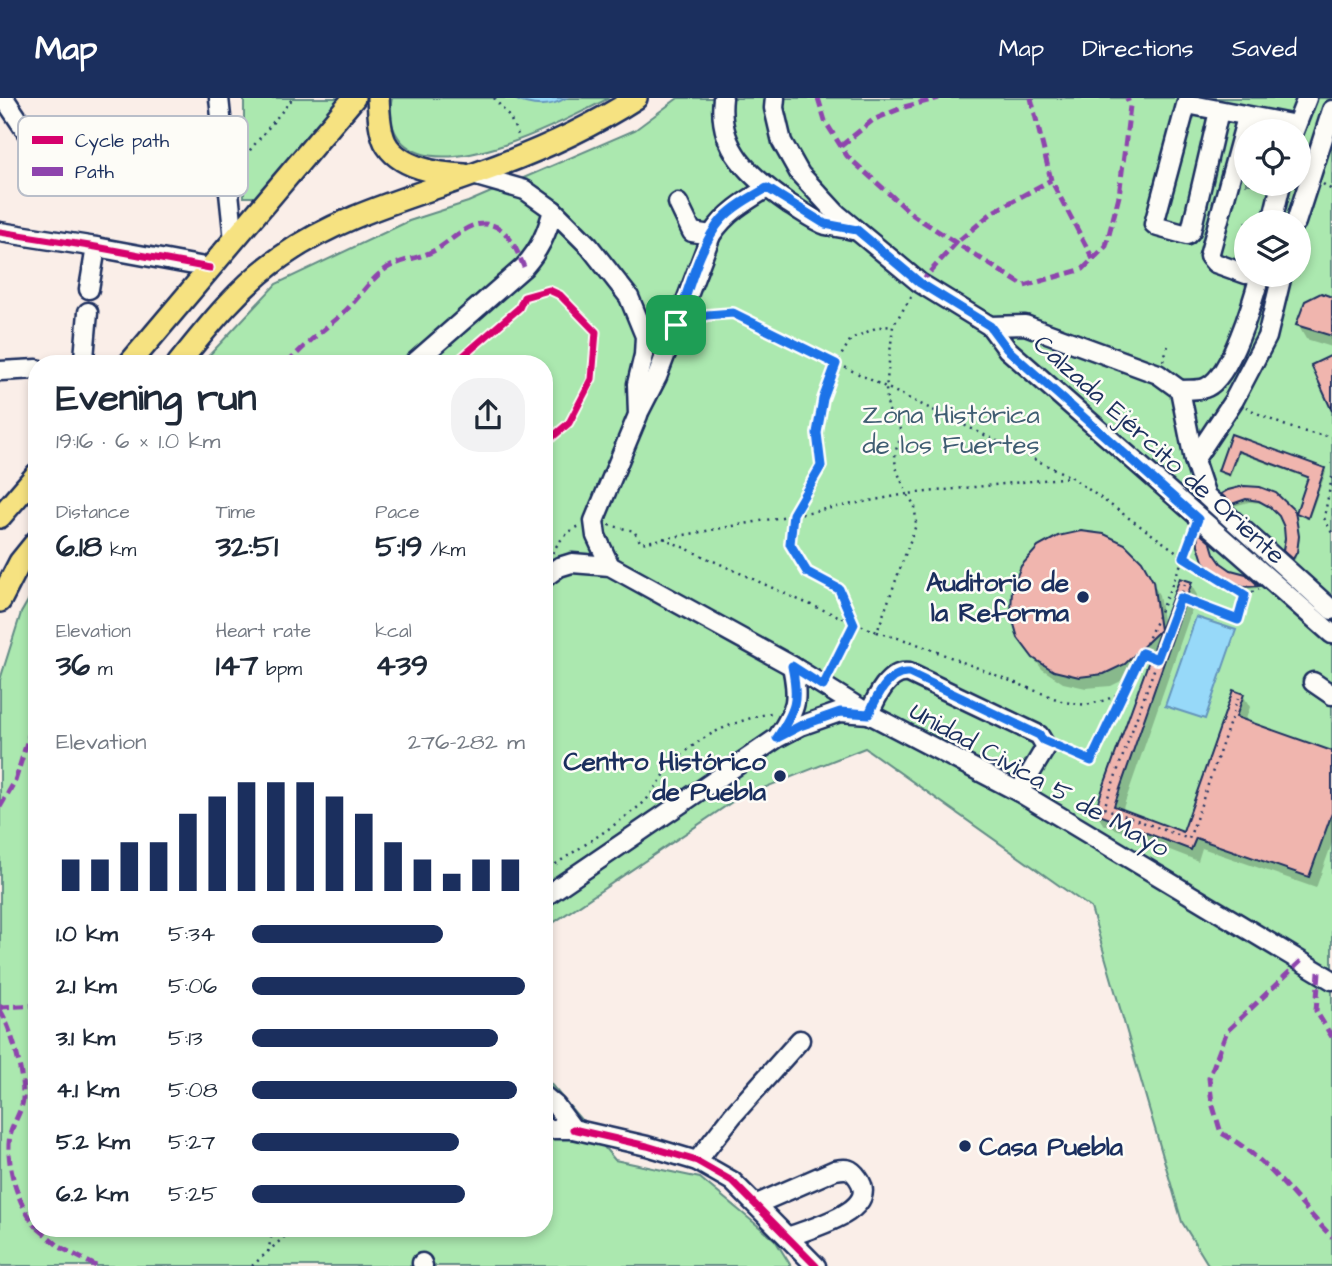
<!DOCTYPE html>
<meta charset="utf-8">
<style>
:root{--surface:#fff;--page:#f2f2f3;--text:#1f2937;--muted:#747a83;--accent:#1b2f5e}
body{margin:0;font-family:"Architects Daughter",sans-serif;background:var(--page);color:var(--text);height:100vh;display:flex;flex-direction:column;font-size:26px;white-space:nowrap}
*{box-sizing:border-box;margin:0}
p{font-size:23px;color:var(--muted)}
.icon{flex:none;width:38px;height:38px;fill:none;stroke:currentColor;stroke-width:2;stroke-linecap:round;stroke-linejoin:round}
.map{position:relative;flex:1;overflow:hidden}
.sheet{position:absolute;left:28px;top:257px;width:525px;height:882px;display:flex;flex-direction:column;background:var(--surface);border-radius:28px;box-shadow:0 4px 10px #0003}
.sheet>*{flex:none}
.controls{position:absolute;left:1234px;top:21px;display:grid;gap:14px}
.controls a{display:grid;place-items:center;width:77px;height:77px;border-radius:50%;background:var(--surface);box-shadow:0 4px 10px #0003;font-size:35px}
.pin{position:absolute;display:grid;place-items:center;width:60px;height:60px;color:#fff;margin:-30px;border-radius:14px;box-shadow:0 4px 10px #0006}
.round{display:grid;place-items:center;flex:none;width:74px;height:74px;border-radius:28px;background:var(--page)}
.overview{display:flex;align-items:center;justify-content:space-between;height:119px;padding:0 28px}
h1{font-size:38px;font-weight:700;line-height:52px}
.figures{display:grid;grid-template-columns:repeat(3,1fr);gap:10px;height:119px;padding:7px 28px}
.figures div{display:grid;align-content:center}
.figures b{font-size:30px;font-weight:700}
.figures small{font-size:19px;font-weight:400}
.figures p{font-size:19px}
.chart{height:196px;padding:14px 28px}
.chart p{display:flex;justify-content:space-between}
.chart svg{width:100%;height:126px;margin-top:7px;stroke:var(--accent);stroke-width:6}
ul{padding:0 28px;list-style:none;font-size:23px}
li{display:grid;grid-template-columns:112px 84px 1fr;align-items:center;height:52px}
li i{height:18px;border-radius:9px;background:var(--accent)}
header{display:flex;align-items:center;gap:42px;box-sizing:border-box;height:98px;padding:0 35px;background:var(--accent);color:#fff}
header strong{font-size:33px}
nav{display:flex;gap:38px;margin-inline-start:auto;font-size:24px}
.map>svg:first-child{display:block}
</style>
<header>
<strong>Map</strong>
<nav><a>Map</a><a>Directions</a><a>Saved</a></nav>
</header>
<div class="map">
<svg width="1332" height="1168" viewBox="0 0 1332 1168">
<rect width="100%" height="100%" fill="#faeee8"/>
<filter id="ink" filterUnits="userSpaceOnUse"><feTurbulence type="fractalNoise" baseFrequency=".0143" numOctaves="2"/><feDisplacementMap in="SourceGraphic" scale="14" xChannelSelector="R" yChannelSelector="G"/><feConvolveMatrix kernelMatrix="1 2 1 2 8 2 1 2 1" color-interpolation-filters="sRGB"/></filter>
<g filter="url(#ink)">
<!-- green -->
<g fill="#abe8af" stroke="#638c86" stroke-width="2" fill-rule="evenodd">
<path d="M 244,0 L 340,0 L 258,99 L 244,99 Z"/>
<path d="M 392,0 L 609,0 C 565,23 446,86 403,45 C 391,33 388,16 392,0 Z"/>
<path d="M 678,0 L 1332,0 L 1332,1168 L 1209,1168 L 1182,1124 L 1091,810 L 865,650 L 738,700 L 544,831 L 544,266 L 201,266 L 276,186 L 409,123 L 468,104 L 635,32 ZM 1246,33 L 1298,33 L 1298,86 L 1246,86 ZM 1246,124 L 1298,124 L 1298,177 L 1246,177 Z"/>
<path d="M 37,487 L 37,1130 L 544,1130 L 544,978 L 615,1062 L 700,1080 L 775,1142 L 791,1168 L 0,1168 L 0,582 L 21,515 Z"/>
</g>
<!-- water -->
<g fill="#97d9f9" stroke="#6595bb" stroke-width="2">
<path d="M 512,0 L 566,0 C 548,11 529,8 512,0 Z"/>
<path d="M 1196,519 L 1236,532 L 1205,621 L 1165,608 Z"/>
</g>
<!-- shadow -->
<g fill="#0003">
<path d="M 1332,200 L 1332,249 L 1306,241 L 1298,227 Z"/>
<path d="M 1232,339 L 1324,371 L 1326,374 L 1309,421 L 1298,415 L 1309,381 L 1239,355 L 1230,379 L 1221,376 L 1220,373 Z"/>
<path d="M 1244,389 L 1295,417 L 1300,441 L 1295,462 L 1287,455 L 1287,441 L 1282,420 L 1273,411 L 1262,405 L 1249,404 L 1234,408 L 1224,399 Z"/>
<path d="M 1214,459 L 1230,474 L 1246,478 L 1259,490 L 1247,491 L 1231,488 L 1217,479 L 1207,466 Z"/>
<path d="M 1148,477 L 1159,497 L 1164,528 L 1190,485 L 1197,497 L 1122,713 L 1184,736 L 1243,597 L 1250,609 L 1245,624 L 1332,655 L 1332,745 L 1316,790 L 1202,750 L 1198,763 L 1103,726 L 1096,715 L 1153,557 L 1131,578 L 1111,588 L 1086,590 L 1063,585 L 1042,571 L 1027,552 Z"/>
</g>
<!-- building -->
<g fill="#f0b5ae" stroke="#1b2f5e" stroke-width="2">
<path d="M 1321,195 L 1332,199 L 1332,238 L 1296,227 L 1305,203 Z"/>
<path d="M 1332,257 L 1332,313 L 1311,267 Z"/>
<path d="M 1231,336 L 1325,370 L 1308,420 L 1296,415 L 1308,379 L 1238,353 L 1229,377 L 1218,373 Z"/>
<path d="M 1244,388 L 1260,389 L 1276,395 L 1295,413 L 1299,438 L 1297,454 L 1293,461 L 1283,452 L 1285,441 L 1284,429 L 1279,418 L 1270,409 L 1259,403 L 1246,401 L 1232,406 L 1221,396 L 1228,392 Z"/>
<path d="M 1081,433 L 1104,436 L 1125,446 L 1142,463 L 1153,483 L 1160,532 L 1180,480 L 1192,484 L 1114,708 L 1183,734 L 1233,592 L 1244,596 L 1236,619 L 1332,653 L 1332,715 L 1309,779 L 1196,740 L 1191,752 L 1094,715 L 1160,532 L 1125,566 L 1104,576 L 1079,579 L 1054,573 L 1033,560 L 1018,540 L 1011,516 L 1012,491 L 1021,468 L 1038,449 L 1058,438 Z"/>
<path d="M 1197,433 L 1211,445 L 1214,455 L 1221,465 L 1231,472 L 1246,476 L 1259,488 L 1244,489 L 1228,485 L 1214,476 L 1203,463 L 1198,447 Z"/>
</g>
<g fill="none" stroke-linecap="round" stroke-linejoin="round">
<!-- minor casing -->
<g stroke="#1b2f5e" stroke-width="23">
<g id="minor">
<path d="M 4,0 L 46,63"/>
<path d="M 219,0 L 234,142"/>
<path d="M 723,0 C 717,51 750,78 788,105 C 800,112 814,123 826,127 C 835,129 845,130 853,132"/>
<path d="M 775,0 L 774,10 L 782,44 L 800,76 L 837,116 L 920,185 L 990,228 L 1025,227 L 1158,276 L 1180,292 L 1194,362 L 1206,398 L 1332,512"/>
<path d="M 1219,13 L 1191,133 L 1187,137 L 1158,129 L 1154,126 L 1186,7 L 1187,6 L 1296,27"/>
<path d="M 1294,33 L 1307,0"/>
<path d="M 678,105 L 692,134 L 711,137"/>
<path d="M 553,112 L 589,148 L 629,199 L 645,238 L 644,257 L 637,286 L 638,317 L 594,423 L 596,438 L 610,468"/>
<path d="M 1272,124 L 1281,86"/>
<path d="M 1296,124 L 1332,12"/>
<path d="M 0,134 L 96,149 L 210,170"/>
<path d="M 1246,176 L 1215,165 L 1209,158 L 1247,19"/>
<path d="M 89,191 L 96,149"/>
<path d="M 990,228 L 1007,251 L 1332,536"/>
<path d="M 77,266 L 84,260 L 88,214"/>
<path d="M 413,266 L 524,169 C 540,151 547,135 553,112 L 525,92 L 473,77"/>
<path d="M 0,273 L 37,271"/>
<path d="M 1180,292 C 1189,291 1200,293 1207,289 C 1231,278 1253,203 1260,177"/>
<path d="M 639,314 L 657,279 L 711,137 C 726,115 744,104 767,90"/>
<path d="M 1194,362 L 1234,302 L 1267,239 L 1282,177"/>
<path d="M 544,480 L 559,469 L 572,465 L 610,468 L 792,568 L 869,616 L 1019,694 L 1332,882"/>
<path d="M 1313,584 L 1332,597"/>
<path d="M 779,637 C 797,610 799,601 792,568"/>
<path d="M 544,799 L 777,640 L 800,628 L 840,614 L 869,616 C 876,600 888,572 909,575 L 1039,637 L 1046,649 L 1019,694"/>
<path d="M 544,998 L 556,1008 L 573,1031"/>
<path d="M 544,1031 L 573,1031 L 647,1048 L 697,1063 L 732,1083 L 816,1168"/>
<path d="M 697,1063 L 733,1017 L 800,942"/>
<path d="M 757,1106 L 835,1072 C 847,1070 851,1070 858,1080 C 882,1113 810,1130 788,1139"/>
<path d="M 422,1165 L 423,1168"/>
</g>
</g>
<!-- major casing -->
<g stroke="#1b2f5e" stroke-width="26">
<g id="major">
<path d="M 378,0 C 379,14 379,31 385,44 C 398,70 439,76 465,77"/>
<path d="M 129,266 L 354,0"/>
<path d="M 178,266 C 209,227 240,188 281,159 C 337,119 408,100 472,77 C 530,57 585,33 636,0"/>
<path d="M 0,419 L 37,376"/>
<path d="M 0,503 L 20,464 L 37,443"/>
</g>
</g>
<!-- path -->
<g stroke="#1b2f5e" stroke-width="2.5" stroke-dasharray="2 5" stroke-linecap="butt">
<path d="M 494,0 L 510,20 L 520,41"/>
<path d="M 241,63 L 293,0"/>
<path d="M 1323,86 L 1332,92"/>
<path d="M 697,221 L 733,215 L 1071,379"/>
<path d="M 1163,263 L 1168,248"/>
<path d="M 1246,309 C 1271,323 1303,337 1332,338"/>
<path d="M 1332,379 L 1324,420 L 1332,435"/>
<path d="M 609,427 L 634,433 L 641,445 L 907,396 C 898,373 888,362 902,338 L 899,328 L 888,311 L 886,291 L 893,228 L 911,199"/>
<path d="M 1193,435 L 1184,459 L 1246,497 L 1259,491"/>
<path d="M 663,440 L 799,502 L 877,534 L 916,427 L 915,408 L 907,396 L 1071,379 L 1184,459 L 1142,555 L 1123,594 L 1106,602 L 1086,607 L 1064,604 L 912,544 L 877,534"/>
<path d="M 553,455 C 557,444 569,432 580,428"/>
<path d="M 1185,486 L 1104,710 L 1189,741 L 1239,598"/>
<path d="M 1180,500 L 1238,522 L 1246,497"/>
<path d="M 1142,555 L 1156,561"/>
<path d="M 829,575 L 854,525 L 839,491 L 807,474 L 790,446 L 793,417 L 821,368 L 817,335 L 823,301 L 836,266 L 851,241 L 878,229 L 893,228"/>
<path d="M 1061,650 L 1091,663 L 1123,594"/>
<path d="M 544,774 C 576,752 611,731 642,706 C 653,696 659,683 668,672 C 696,637 734,623 775,614"/>
<path d="M 268,1154 L 273,1130"/>
<path d="M 252,1168 L 294,1130"/>
</g>
<!-- minor -->
<use href="#minor" stroke="#fdfcf7" stroke-width="18"/>
<!-- major -->
<use href="#major" stroke="#f6e281" stroke-width="21"/>
<!-- quiet -->
<g stroke="#8e44ad" stroke-width="5" stroke-dasharray="10 5" stroke-linecap="butt">
<path d="M 818,0 L 825,23 L 847,58 L 913,117 L 956,145 L 993,114 L 1051,82"/>
<path d="M 1031,0 L 1051,82 L 1093,161"/>
<path d="M 841,48 L 873,22 L 904,9 L 939,0"/>
<path d="M 920,185 L 956,145 L 1024,188 L 1083,171 L 1106,148 L 1119,98 L 1130,8 L 1127,0"/>
<path d="M 287,266 C 304,247 323,232 342,216 C 358,202 369,182 387,170 C 403,161 422,160 437,151 C 452,143 465,126 483,126 C 507,125 516,151 524,169"/>
<path d="M 0,709 L 15,683 L 37,612"/>
<path d="M 1301,863 L 1227,933 L 1209,980 L 1212,1005 L 1221,1035 C 1267,1059 1296,1103 1332,1139"/>
<path d="M 1319,874 L 1316,913 L 1332,939"/>
<path d="M 0,909 L 37,907"/>
<path d="M 0,912 C 12,931 24,978 23,1001 C 22,1013 13,1025 10,1037 C 5,1065 18,1108 37,1129"/>
<path d="M 38,1130 L 60,1149 L 96,1168"/>
</g>
<!-- cycleway casing -->
<g stroke="#fdfcf7" stroke-width="11">
<g id="cycleway">
<path d="M 0,134 L 96,149 L 210,170"/>
<path d="M 454,266 L 519,210 L 524,199 L 549,192 L 560,197 L 596,234 L 592,281 L 569,325 L 544,346"/>
<path d="M 573,1031 L 647,1048 L 697,1063 L 732,1083 L 816,1168"/>
</g>
</g>
<!-- cycleway -->
<use href="#cycleway" stroke="#d6006c" stroke-width="7"/>
</g>
</g>
<g fill="none" stroke-linecap="round" stroke-linejoin="round" filter="url(#ink)">
<!-- route casing -->
<g stroke="#fff" stroke-width="14">
<path id="route" d="M 767,90 L 825,126 L 857,132 L 920,185 L 990,228 L 1007,251 L 1198,421 L 1184,459 L 1245,497 L 1238,522 L 1180,500 L 1157,561 L 1142,555 L 1091,663 L 1043,642 L 1039,637 L 909,575 C 888,573 876,600 869,616 L 840,614 L 800,628 L 777,640 C 796,611 799,603 792,568 L 823,588 L 854,526 L 839,491 L 807,474 L 790,446 L 793,416 L 821,368 L 817,335 L 823,301 L 836,266 L 733,215 L 707,217 L 676,227 C 688,195 699,147 722,121 C 734,108 751,99 767,90 Z"/>
</g>
<!-- route -->
<use href="#route" stroke="#1a73e8" stroke-width="9"/>
</g>
<!-- markers -->
<g fill="#1b2f5e" stroke="#fdfcf7" stroke-width="2.5">
<circle cx="1083" cy="499" r="7"/>
<circle cx="780" cy="678" r="7"/>
<circle cx="965" cy="1048" r="7"/>
</g>
<g text-anchor="middle" stroke-width="5" stroke-linejoin="round" paint-order="stroke">
<!-- park labels -->
<g font-size="26" fill="#3f5d72" stroke="#fdfcf7">
<text x="951" y="325">Zona Histórica<tspan x="951" dy="30">de los Fuertes</tspan></text>
</g>
<!-- street labels -->
<g font-size="26" fill="#1b2f5e" stroke="#fdfcf7">
<text transform="translate(1160 351) rotate(42)" y="9">Calzada Ejército de Oriente</text>
<text transform="translate(1040 681) rotate(29)" y="9">Unidad Civica 5 de Mayo</text>
</g>
<!-- poi labels -->
<g font-size="26" font-weight="bold" fill="#1b2f5e" stroke="#fdfcf7" text-anchor="end">
<text x="1069" y="493">Auditorio de<tspan x="1069" dy="30">la Reforma</tspan></text>
<text x="766" y="672">Centro Histórico<tspan x="766" dy="30">de Puebla</tspan></text>
<text x="979" y="1057" text-anchor="start">Casa Puebla</text>
</g>
</g>
<!-- legend -->
<rect x="18" y="18" width="230" height="80" rx="10" fill="#fdfcf7" stroke="#b9bec9" stroke-width="2"/>
<rect x="32" y="38" width="31" height="8" fill="#d6006c"/>
<rect x="32" y="69" width="31" height="9" fill="#8e44ad"/>
<g font-size="19" fill="#1b2f5e">
<text x="75" y="49">Cycle path</text>
<text x="75" y="80">Path</text>
</g>
</svg>
<div class="controls">
<a><svg class="icon" aria-label="locate" viewBox="0 0 24 24"><circle cx="12" cy="12" r="6"/><path d="M12 2v4M12 18v4M2 12h4M18 12h4"/></svg></a>
<a><svg class="icon" aria-label="layers" viewBox="0 0 24 24"><path d="M12 4l9 5-9 5-9-5zM3 14l9 5 9-5"/></svg></a>
</div>
<div class="pin" style="left:676px;top:227px;background:#1e9e55"><svg class="icon" aria-label="arrive" viewBox="0 0 24 24"><path d="M6 21V4h12l-3 4 3 4H6"/></svg></div>
<section class="sheet">
<div class="overview"><div><h1>Evening run</h1><p>19:16 · 6 × 1.0 km</p></div><a class="round"><svg class="icon" aria-label="share" viewBox="0 0 24 24"><path d="M12 15V3M7 8l5-5 5 5M5 13v7h14v-7"/></svg></a></div>
<div class="figures">
<div><p>Distance</p><b>6.18<small> km</small></b></div>
<div><p>Time</p><b>32:51</b></div>
<div><p>Pace</p><b>5:19<small> /km</small></b></div>
</div>
<div class="figures">
<div><p>Elevation</p><b>36<small> m</small></b></div>
<div><p>Heart rate</p><b>147<small> bpm</small></b></div>
<div><p>kcal</p><b>439</b></div>
</div>
<div class="chart"><p><span>Elevation</span>276–282 m</p>
<svg viewBox="0 0 160 44" preserveAspectRatio="none"><path d="M5 44V33M15 44V33M25 44V27M35 44V27M45 44V17M55 44V11M65 44V6M75 44V6M85 44V6M95 44V11M105 44V17M115 44V27M125 44V33M135 44V38M145 44V33M155 44V33"/></svg>
</div>
<ul>
<li><b>1.0 km</b>5:34<i style="width:70%"></i></li>
<li><b>2.1 km</b>5:06<i style="width:100%"></i></li>
<li><b>3.1 km</b>5:13<i style="width:90%"></i></li>
<li><b>4.1 km</b>5:08<i style="width:97%"></i></li>
<li><b>5.2 km</b>5:27<i style="width:76%"></i></li>
<li><b>6.2 km</b>5:25<i style="width:78%"></i></li>
</ul>
</section>
</div>
